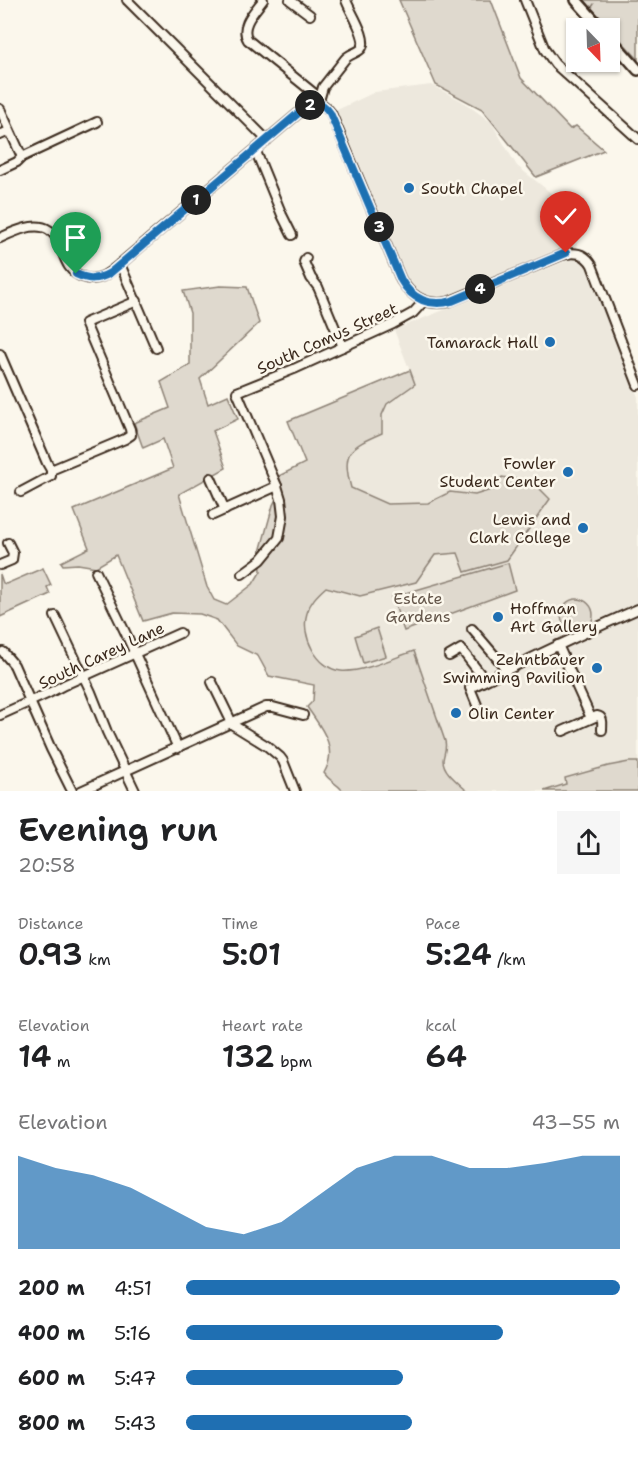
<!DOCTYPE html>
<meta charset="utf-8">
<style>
:root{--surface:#fff;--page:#f6f6f6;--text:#202124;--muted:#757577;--accent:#1f6fb2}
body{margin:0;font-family:"Shantell Sans",sans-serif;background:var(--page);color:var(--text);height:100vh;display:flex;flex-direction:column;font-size:22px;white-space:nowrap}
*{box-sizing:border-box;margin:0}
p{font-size:20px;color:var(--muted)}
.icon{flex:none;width:33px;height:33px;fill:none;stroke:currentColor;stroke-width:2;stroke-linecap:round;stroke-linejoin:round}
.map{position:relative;height:791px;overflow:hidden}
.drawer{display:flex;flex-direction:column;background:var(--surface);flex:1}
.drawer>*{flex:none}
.needle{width:39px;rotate:157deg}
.fabs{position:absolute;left:566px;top:18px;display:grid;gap:12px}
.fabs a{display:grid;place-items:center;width:54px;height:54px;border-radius:0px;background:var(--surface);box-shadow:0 2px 4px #0004;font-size:30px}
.pin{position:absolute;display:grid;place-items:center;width:51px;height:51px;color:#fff;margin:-62px -26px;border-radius:50% 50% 50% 0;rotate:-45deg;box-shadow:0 0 6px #0007}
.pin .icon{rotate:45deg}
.km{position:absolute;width:30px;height:30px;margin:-15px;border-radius:50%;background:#222;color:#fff;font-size:16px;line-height:30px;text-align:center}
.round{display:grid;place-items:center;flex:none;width:63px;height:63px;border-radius:0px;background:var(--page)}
.summary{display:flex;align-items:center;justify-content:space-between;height:102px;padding:0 18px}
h1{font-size:33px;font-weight:600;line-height:45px}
.metrics{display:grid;grid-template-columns:repeat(3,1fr);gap:9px;height:102px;padding:6px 18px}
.metrics div{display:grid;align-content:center}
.metrics b{font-size:30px;font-weight:600}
.metrics small{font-size:16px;font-weight:400}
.metrics p{font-size:16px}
.chart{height:168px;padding:12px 18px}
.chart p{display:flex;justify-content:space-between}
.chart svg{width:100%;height:108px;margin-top:6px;fill:var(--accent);opacity:.7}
ul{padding:0 18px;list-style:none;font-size:20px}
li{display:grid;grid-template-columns:96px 72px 1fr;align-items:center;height:45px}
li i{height:15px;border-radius:8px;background:var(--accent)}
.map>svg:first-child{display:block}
</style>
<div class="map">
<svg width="638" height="791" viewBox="0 0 638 791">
<rect width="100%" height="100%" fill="#fbf7ec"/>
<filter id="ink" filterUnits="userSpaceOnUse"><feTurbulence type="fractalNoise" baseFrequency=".0167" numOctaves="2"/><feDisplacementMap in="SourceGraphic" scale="12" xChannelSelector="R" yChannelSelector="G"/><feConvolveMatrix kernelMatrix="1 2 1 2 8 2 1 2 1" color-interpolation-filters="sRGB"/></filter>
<g filter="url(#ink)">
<!-- built -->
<g fill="#ede8dd">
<path d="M 431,85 L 462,101 L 491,122 L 517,166 L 565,204 L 574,216 L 580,233 L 576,248 L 563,251 L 449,299 L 441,301 L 423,297 L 415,291 L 409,284 L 335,111 L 375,92 Z"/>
<path d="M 573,259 L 583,263 L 586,267 L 638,397 L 638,762 L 629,762 L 578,774 L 566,778 L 566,784 L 544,791 L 467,791 L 445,768 L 443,762 L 446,747 L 414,652 L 359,670 L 342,671 L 330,669 L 319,660 L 310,646 L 305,630 L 306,615 L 313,598 L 326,587 L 360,596 L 416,582 L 435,555 L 458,553 L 466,572 L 507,560 L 550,499 L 494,489 L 475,495 L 450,492 L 428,503 L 387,504 L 351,488 L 347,472 L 348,455 L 359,443 L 382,433 L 382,415 L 388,404 L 415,384 L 394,330 L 568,260 Z"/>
</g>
<!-- green -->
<g fill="#dfd9ce" stroke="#8d8276" stroke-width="1.5">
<path d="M 399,0 L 491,0 L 521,78 L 570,129 L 576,126 L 604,150 L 536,177 L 482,109 L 436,85 Z"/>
<path d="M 584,0 L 638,0 L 638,59 Z"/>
<path d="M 220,286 L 247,287 L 259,323 L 200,379 L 208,404 L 228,395 L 238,419 L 213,431 L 226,468 L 179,494 L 207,587 L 214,600 L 226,605 L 253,584 L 261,571 L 260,552 L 273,505 L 282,487 L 279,476 L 305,463 L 288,421 L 410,370 L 415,384 L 387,404 L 382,415 L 382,433 C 350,447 341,451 351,488 L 387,504 L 428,503 L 450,492 L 475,495 L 494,489 L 502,477 L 533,482 L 550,499 L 507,560 L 465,572 L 458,553 L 435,555 L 416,582 L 360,596 L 326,587 C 317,595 310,602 307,613 C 300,635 317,669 341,671 C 362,673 393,658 414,651 L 445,741 C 447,748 444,753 443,760 C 443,772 459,783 467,791 L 343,791 C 336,782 330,782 324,773 C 339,747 321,728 307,707 L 313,701 L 314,685 L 269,676 L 258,656 L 237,646 L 217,620 L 200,614 L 172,613 L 143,621 L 116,555 L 96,567 L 78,564 L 63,565 L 61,562 L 89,548 L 74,510 L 173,468 L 163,439 L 143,448 L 134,423 L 170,408 L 161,382 L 190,365 L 190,313 L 183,291 Z"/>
<path d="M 508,563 L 515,590 L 404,631 L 392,597 Z"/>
<path d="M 43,568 L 51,585 L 47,587 L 50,594 L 0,617 L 0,574 L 3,583 L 6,584 Z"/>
<circle cx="577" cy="615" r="16"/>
<path d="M 377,628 L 386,656 L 363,663 L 355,636 Z"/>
<path d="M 629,762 L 638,762 L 638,791 L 544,791 L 566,784 L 565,778 L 608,766 Z"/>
</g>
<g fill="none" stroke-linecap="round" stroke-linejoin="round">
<!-- stream -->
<g stroke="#85796d" stroke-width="1.5">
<path d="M 590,10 L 594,4"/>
<path d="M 579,28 L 580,24"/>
<path d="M 566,53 L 576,43"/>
</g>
<!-- minor casing -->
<g stroke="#3b2a1e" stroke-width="12">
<g id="minor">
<path d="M 127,0 L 267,140"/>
<path d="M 263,0 C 255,11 239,26 248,40 L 315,94 L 318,103"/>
<path d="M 290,0 L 310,15"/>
<path d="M 525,0 L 545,50 L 555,64 L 638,139"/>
<path d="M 319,101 L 323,87 L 345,59 C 349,54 357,53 361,49 C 370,40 349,10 346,0"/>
<path d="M 0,109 L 22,157"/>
<path d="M 0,135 L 9,131"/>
<path d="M 255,151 L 257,154 L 282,215 L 292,235"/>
<path d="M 0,170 L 17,162 L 22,157 L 97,122"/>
<path d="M 0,238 C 13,232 35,221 49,230 C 66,241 59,269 83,277 C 98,283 109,273 120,264 L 301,111 C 314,101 321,99 331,113 L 401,280 C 412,298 428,306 448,302 L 562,255 C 575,251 585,253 592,265 L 638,385"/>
<path d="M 306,258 L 304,262 L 311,278 L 318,287 L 343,347"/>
<path d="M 120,264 L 156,348"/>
<path d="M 0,354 L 47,463 L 51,470"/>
<path d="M 211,478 L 225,510"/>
<path d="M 21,492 L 51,476 L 51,470 L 125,439 L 131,435 L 130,429 L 85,323 L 137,301"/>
<path d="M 213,515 L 277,486"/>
<path d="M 0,565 L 12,560 L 13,553 L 8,543"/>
<path d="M 96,572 L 126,634 L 178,748"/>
<path d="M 242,574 L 261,560 L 279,538 L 283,516 L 281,499 L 277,486 L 237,392 L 294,369 L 393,324 L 413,313 L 424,301"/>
<path d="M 55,616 L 91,692 L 107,732 L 135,791"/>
<path d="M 472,629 L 502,664 L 506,671"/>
<path d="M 558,645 L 591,718"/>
<path d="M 3,652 L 14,665 L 51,749 L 72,791"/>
<path d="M 449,656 L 461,649 L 485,680"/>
<path d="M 212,682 L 233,725 L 267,746 L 280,757 L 283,761 L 295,791"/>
<path d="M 477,705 L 470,688 C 525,661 581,634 638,609"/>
<path d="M 0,715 L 49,693 L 64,685 L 180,633"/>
<path d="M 563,731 L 597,716 C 604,717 602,724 602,730"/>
<path d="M 81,791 L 266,707 L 273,707 L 303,715"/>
</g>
</g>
<!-- major casing -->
<g stroke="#3b2a1e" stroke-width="14">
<g id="major">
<path d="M 576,0 L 601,28"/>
<path d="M 609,37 L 638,70"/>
</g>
</g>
<!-- minor -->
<use href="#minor" stroke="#fbf7ec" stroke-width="8"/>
<!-- major -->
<use href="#major" stroke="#fbf7ec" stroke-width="9"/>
</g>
</g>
<g fill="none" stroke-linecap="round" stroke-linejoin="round" filter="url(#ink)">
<!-- route casing -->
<g stroke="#fff" stroke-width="12">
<path id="route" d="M 76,274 C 89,280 98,280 110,273 L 301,111 C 313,101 320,99 330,113 L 401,280 C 412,300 431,307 452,301 L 566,253"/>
</g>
<!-- route -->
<use href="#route" stroke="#1f6fb2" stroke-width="8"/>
</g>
<!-- markers -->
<g fill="#1f6fb2" stroke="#fbf7ec" stroke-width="2">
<circle cx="409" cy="188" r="6"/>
<circle cx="550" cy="342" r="6"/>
<circle cx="568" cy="472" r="6"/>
<circle cx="583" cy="528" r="6"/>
<circle cx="498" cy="617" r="6"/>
<circle cx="597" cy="668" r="6"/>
<circle cx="456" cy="713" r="6"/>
</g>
<g text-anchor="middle" stroke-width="5" stroke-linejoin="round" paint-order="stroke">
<!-- poi labels -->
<g font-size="16" fill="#3b2a1e" stroke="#fbf7ec" text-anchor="end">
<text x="421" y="194" text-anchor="start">South Chapel</text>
<text x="538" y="348">Tamarack Hall</text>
<text x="556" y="469">Fowler<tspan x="556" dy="18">Student Center</tspan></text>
<text x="571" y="525">Lewis and<tspan x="571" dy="18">Clark College</tspan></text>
<text x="510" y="614" text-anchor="start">Hoffman<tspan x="510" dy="18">Art Gallery</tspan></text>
<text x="585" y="665">Zehntbauer<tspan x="585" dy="18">Swimming Pavilion</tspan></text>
<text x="468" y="719" text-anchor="start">Olin Center</text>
</g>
<!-- street labels -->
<g font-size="16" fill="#3b2a1e" stroke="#fbf7ec">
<text transform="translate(327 338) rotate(-24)" y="6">South Comus Street</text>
<text transform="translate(101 655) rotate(-25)" y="6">South Carey Lane</text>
</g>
<!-- park labels -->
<g font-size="16" fill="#64564a" stroke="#fbf7ec">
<text x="418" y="604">Estate<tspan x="418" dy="18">Gardens</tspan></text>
</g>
</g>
</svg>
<div class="fabs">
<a><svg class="needle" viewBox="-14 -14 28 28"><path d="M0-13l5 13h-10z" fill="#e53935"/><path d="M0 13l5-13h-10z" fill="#757577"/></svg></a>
</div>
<div class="pin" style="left:76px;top:274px;background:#1e9e55"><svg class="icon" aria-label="arrive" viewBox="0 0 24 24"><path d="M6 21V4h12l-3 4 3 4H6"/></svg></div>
<div class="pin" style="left:566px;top:253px;background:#d93025"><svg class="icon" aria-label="check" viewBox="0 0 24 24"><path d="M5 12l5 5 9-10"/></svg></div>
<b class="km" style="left:196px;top:200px">1</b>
<b class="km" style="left:310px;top:105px">2</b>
<b class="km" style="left:379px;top:227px">3</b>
<b class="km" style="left:480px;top:289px">4</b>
</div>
<section class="drawer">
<div class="summary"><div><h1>Evening run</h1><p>20:58</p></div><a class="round"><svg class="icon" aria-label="share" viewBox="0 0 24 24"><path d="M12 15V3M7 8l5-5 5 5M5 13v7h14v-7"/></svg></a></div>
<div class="metrics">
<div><p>Distance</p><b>0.93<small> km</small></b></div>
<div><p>Time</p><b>5:01</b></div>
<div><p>Pace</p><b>5:24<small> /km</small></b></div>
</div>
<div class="metrics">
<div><p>Elevation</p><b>14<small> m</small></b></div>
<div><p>Heart rate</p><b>132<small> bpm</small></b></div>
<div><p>kcal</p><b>64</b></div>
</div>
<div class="chart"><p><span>Elevation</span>43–55 m</p>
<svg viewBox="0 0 160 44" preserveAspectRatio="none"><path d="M0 44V6L10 11L20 14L30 19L40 27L50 35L60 38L70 33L80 22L90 11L100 6L110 6L120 11L130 11L140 9L150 6L160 6V44z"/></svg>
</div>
<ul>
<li><b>200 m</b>4:51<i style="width:100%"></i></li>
<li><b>400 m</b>5:16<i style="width:73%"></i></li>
<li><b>600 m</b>5:47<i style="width:50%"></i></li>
<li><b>800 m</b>5:43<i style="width:52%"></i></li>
</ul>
</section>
